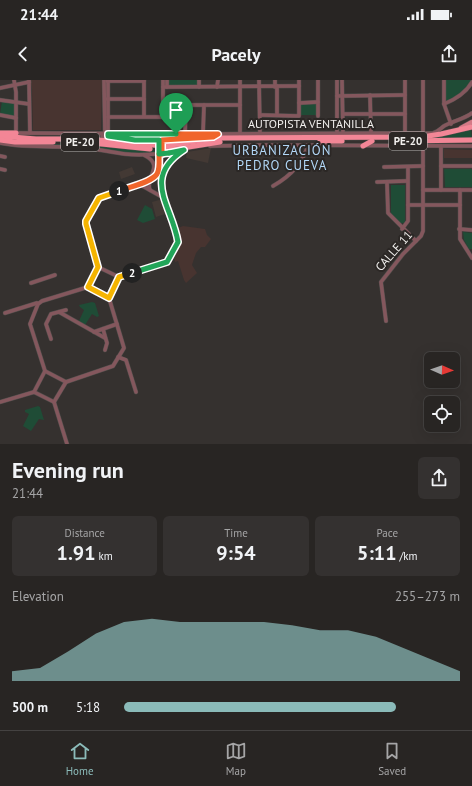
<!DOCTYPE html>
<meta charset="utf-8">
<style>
:root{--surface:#282523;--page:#343130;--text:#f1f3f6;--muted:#a5a5a6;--line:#444241;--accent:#8bbbb9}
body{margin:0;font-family:"PT Sans",sans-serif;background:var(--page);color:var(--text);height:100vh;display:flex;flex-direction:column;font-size:15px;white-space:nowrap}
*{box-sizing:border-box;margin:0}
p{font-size:13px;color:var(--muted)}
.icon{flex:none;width:22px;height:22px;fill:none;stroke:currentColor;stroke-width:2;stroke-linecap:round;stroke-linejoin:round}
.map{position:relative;height:364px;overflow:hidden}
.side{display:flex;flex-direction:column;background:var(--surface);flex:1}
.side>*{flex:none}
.needle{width:26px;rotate:92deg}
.buttons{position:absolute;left:424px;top:272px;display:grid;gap:8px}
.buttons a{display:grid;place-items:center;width:36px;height:36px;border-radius:6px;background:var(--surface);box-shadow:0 4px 16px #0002,0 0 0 1px var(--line);font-size:20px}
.pin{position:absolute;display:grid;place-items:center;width:34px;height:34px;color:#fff;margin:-41px -17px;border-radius:50% 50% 50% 0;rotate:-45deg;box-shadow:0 0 4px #0007}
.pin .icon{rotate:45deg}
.km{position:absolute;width:20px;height:20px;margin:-10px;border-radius:50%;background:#222;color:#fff;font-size:11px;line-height:20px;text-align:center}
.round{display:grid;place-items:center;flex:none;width:42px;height:42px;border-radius:6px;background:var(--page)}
.overview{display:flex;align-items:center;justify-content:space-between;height:68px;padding:0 12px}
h1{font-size:22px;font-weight:700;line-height:30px}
.stats{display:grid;grid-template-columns:repeat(3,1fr);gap:6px;height:68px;padding:4px 12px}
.stats div{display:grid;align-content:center;border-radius:6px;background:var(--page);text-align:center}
.stats b{font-size:20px;font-weight:700}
.stats small{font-size:11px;font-weight:400}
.stats p{font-size:11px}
.chart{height:112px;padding:8px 12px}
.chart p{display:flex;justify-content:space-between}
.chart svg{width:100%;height:72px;margin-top:4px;fill:var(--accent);opacity:.7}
ul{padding:0 12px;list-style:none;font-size:13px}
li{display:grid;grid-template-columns:64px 48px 1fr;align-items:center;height:30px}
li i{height:10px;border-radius:5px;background:var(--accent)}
.status{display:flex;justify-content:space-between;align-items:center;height:28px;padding:0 20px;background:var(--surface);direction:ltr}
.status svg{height:11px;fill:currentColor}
header{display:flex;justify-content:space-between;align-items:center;height:52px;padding:0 12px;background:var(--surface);font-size:18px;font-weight:700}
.tabs{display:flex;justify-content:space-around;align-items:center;height:56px;border-top:1px solid var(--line);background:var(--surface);font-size:11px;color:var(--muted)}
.tabs a{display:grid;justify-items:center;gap:2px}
.tabs .current{color:var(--accent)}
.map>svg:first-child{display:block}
</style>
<div class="status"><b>21:44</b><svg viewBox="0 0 49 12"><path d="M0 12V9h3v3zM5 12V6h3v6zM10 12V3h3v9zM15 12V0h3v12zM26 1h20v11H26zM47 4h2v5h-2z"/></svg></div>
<header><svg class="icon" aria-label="back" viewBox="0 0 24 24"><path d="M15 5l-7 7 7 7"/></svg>Pacely<svg class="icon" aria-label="share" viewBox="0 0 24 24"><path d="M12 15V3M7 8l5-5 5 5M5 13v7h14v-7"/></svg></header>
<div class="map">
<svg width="472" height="364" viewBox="0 0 472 364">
<rect width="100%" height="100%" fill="#35312f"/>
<!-- built -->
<g fill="#433934">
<path d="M 211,68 L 208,83 L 186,78 L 187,72 Z"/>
<path d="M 132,87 L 135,94 L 121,99 L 119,92 Z"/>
<path d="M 159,120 L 161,121 L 165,134 L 156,137 L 152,122 Z"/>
</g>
<!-- education -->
<g fill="#483430">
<path d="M 30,0 L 102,0 L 101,50 L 33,50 L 32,9 Z"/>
<path d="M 444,69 L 472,70 L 472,78 L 444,78 Z"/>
<path d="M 183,146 L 205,149 L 207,155 L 211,159 L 205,167 L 201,167 L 196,173 L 192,185 L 197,193 L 186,203 L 184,200 L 178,181 L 175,182 L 174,178 L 182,162 L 178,148 Z"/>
</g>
<!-- green -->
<g fill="#1f4c36">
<rect x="169" y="0" width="28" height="5"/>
<path d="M 445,0 L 472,0 C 465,11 456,17 445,23 Z"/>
<path d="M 2,21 L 16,24 L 16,37 L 0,34 Z"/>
<rect x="300" y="22" width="17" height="13"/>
<path d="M 164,25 L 185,25 L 185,37 L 163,37 Z"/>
<path d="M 471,49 L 472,59 L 428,58 Z"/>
<path d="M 14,63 L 97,65 L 156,71 L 157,73 L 131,73 L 97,68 L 35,66 Z"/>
<path d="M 444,89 L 472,89 L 472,107 L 445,107 Z"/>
<path d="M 391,105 L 405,105 L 405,141 L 404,143 L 400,143 L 391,133 Z"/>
<path d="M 145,125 L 152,129 L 155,139 L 143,143 L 137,140 Z"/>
<path d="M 463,152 L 472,153 L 472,169 L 469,169 L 464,160 Z"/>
<path d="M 92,222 L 95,223 L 99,236 L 97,237 L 92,234 L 85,245 L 79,241 L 84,230 L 80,227 L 79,225 Z"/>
<path d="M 38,326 L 40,327 L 44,340 L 39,339 L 31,351 L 23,346 L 29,334 L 25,332 L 25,330 Z"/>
</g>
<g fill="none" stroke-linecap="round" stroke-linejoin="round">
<!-- minor casing -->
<g stroke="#534f4d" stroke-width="4.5">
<g id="minor">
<path d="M 14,0 L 16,12 L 16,53"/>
<path d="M 29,0 L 30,53"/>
<path d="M 104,0 L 105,55"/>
<path d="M 108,0 L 108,55"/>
<path d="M 144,0 L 144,36"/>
<path d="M 163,0 L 163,37"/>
<path d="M 167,0 L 167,7"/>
<path d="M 199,0 L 199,7"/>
<path d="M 240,0 L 240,54"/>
<path d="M 259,0 L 260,53"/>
<path d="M 275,0 L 275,7"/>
<path d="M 318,0 L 318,36"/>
<path d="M 337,0 L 337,55"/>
<path d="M 342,0 L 343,55"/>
<path d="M 405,0 L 405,53"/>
<path d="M 423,0 L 423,53"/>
<path d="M 444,0 L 444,24 L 451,44"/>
<path d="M 107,1 L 144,1"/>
<path d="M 277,6 L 277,35"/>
<path d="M 163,7 L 299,6"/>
<path d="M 217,7 L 218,0"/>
<path d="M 0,8 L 29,2"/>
<path d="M 370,15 L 371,53"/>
<path d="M 337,16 L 405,15"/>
<path d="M 107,19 L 144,19"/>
<path d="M 0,20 L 29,24"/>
<path d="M 299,23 L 318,22"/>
<path d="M 444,24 C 456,19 466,13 472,2"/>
<path d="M 163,25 L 240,25"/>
<path d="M 343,34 L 405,34"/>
<path d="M 0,35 L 16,38"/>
<path d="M 260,35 L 299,36 L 299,0"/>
<path d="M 108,37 L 185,37"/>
<path d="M 15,53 L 217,54 L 433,53 C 438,52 440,49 444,46 C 453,41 464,39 472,33"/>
<path d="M 185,54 L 186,25"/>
<path d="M 203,54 L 204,25"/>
<path d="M 102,56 C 138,60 173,60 209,57"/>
<path d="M 0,63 C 25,68 51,66 76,67 C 93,68 109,72 125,74 C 144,76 161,74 180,71"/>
<path d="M 210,66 L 267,65 L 472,66"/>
<path d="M 441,66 L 441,110"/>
<path d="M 144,75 C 166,86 144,97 150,110"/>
<path d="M 0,76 L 5,77"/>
<path d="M 441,86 L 472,86"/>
<path d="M 384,87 L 423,86"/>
<path d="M 0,89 L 5,90"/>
<path d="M 162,94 L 170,81 L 181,71"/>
<path d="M 377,102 L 407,101"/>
<path d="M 387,102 L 388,133 L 416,161"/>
<path d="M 139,104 L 164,118"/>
<path d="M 273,106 C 289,97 303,83 308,65"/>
<path d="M 423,110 L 472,110"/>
<path d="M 460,110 L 460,159 L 472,178"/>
<path d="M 408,125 L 460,125"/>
<path d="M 402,149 L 408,141 L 408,87"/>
<path d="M 459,149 L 472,150"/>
<path d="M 98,187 L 86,144 L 86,141 L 100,117 C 112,113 150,103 156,94 C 160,89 159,79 159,72"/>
<path d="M 98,187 L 119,197"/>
<path d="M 119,197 L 167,182 L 178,162 L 162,109 L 161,99 L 162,73"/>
<path d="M 31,203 L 55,195"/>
<path d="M 88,207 L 109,218"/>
<path d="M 88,207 L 98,187"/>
<path d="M 109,218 L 119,197"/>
<path d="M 59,232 L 105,258"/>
<path d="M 5,233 L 37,223"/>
<path d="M 386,241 L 381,202 L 403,174 L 421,156 L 423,151 L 423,66"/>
<path d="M 103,249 L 107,263 L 105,270"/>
<path d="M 94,252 L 117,244"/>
<path d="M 51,259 L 46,244 L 51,234 L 66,230"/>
<path d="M 118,277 L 126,280 L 136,312"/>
<path d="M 45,291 L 30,244 L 38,224 L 42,221 L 88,207"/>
<path d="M 45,291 L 66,302"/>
<path d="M 66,302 L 113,286 L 124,268 L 109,218"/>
<path d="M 34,312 L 45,291"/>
<path d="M 34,312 L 54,322"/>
<path d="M 0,322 L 34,312"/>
<path d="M 54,322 L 67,364"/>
<path d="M 54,322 L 66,302"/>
</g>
</g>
<!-- major casing -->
<g stroke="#534f4d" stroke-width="5.5">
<path id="major" d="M 461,48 L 472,42"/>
</g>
<!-- highway casing -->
<g stroke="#534f4d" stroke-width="6">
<g id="highway">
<path d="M 0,53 L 16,53"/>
<path d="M 0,56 L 36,59 L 88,59 L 164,66 L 218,58 L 422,57 L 441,54 L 472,47"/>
<path d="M 0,60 L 15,62 L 53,62"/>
<path d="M 320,61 L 342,61"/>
<path d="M 402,61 L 472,60"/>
<path d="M 73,62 L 92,63 L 150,69"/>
<path d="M 363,66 L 372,61"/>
<path d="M 164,69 L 176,69 L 220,62"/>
</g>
</g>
<!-- minor -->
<use href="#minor" stroke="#84575d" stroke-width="3.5"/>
<!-- major -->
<use href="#major" stroke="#d47986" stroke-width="4.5"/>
<!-- highway -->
<use href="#highway" stroke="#f38696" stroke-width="5"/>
<!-- minor-bridge casing -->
<g stroke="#534f4d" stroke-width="4.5" stroke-linecap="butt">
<g id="minor-bridge">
<path d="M 159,63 L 159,72"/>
<path d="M 162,63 L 162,72"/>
</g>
</g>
<!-- minor-bridge -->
<use href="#minor-bridge" stroke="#84575d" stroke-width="3.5"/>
</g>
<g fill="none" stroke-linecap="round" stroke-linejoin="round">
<!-- split-1 casing -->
<g stroke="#fff" stroke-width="8">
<path id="split-1" d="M 119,111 C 128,107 151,103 157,94 C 160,89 159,80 159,74 L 162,74 L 162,60 L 213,57 L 218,54 L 176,54"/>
</g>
<!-- split-2 casing -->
<g stroke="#fff" stroke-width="8">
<path id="split-2" d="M 119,111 L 99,118 L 86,141 L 86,144 L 98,187 L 88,207 L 109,218 L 119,197 L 132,193"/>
</g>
<!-- split-3 casing -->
<g stroke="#fff" stroke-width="8">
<path id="split-3" d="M 132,193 L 167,182 L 178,162 C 172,125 141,98 184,70 L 169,73"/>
</g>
<!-- split-4 casing -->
<g stroke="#fff" stroke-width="8">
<path id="split-4" d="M 169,73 L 159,74 L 159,60 L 135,60 L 108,56 L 108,54 L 176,54"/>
</g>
<!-- split-1 -->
<use href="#split-1" stroke="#f0652b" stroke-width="5"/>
<!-- split-2 -->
<use href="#split-2" stroke="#f5b400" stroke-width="5"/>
<!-- split-3 -->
<use href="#split-3" stroke="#22a559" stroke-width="5"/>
<!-- split-4 -->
<use href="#split-4" stroke="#22a559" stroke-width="5"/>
</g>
<g text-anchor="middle" stroke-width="4" stroke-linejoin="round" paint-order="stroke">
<!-- shield labels -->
<g fill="#2b2725" stroke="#b6b3b1" stroke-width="1">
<rect x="389" y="52" width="38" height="18" rx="3"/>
<rect x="61" y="53" width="38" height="18" rx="3"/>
</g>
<g font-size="11" font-weight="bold" fill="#f1efed">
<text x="408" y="65">PE-20</text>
<text x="80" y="66">PE-20</text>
</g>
<!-- street labels -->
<g font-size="12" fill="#f1efed" stroke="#2b2725">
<text x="311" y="48">AUTOPISTA VENTANILLA</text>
<text transform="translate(394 171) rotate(-49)" y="4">CALLE 11</text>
</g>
<!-- neighbourhood labels -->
<g font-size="13" letter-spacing="1" fill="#b2d8f8" stroke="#2b2725">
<text x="282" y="75">URBANIZACIÓN<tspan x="282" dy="15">PEDRO CUEVA</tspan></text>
</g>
</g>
</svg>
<div class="buttons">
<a><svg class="needle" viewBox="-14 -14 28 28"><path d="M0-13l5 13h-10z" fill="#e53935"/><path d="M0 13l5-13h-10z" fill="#a5a5a6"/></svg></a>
<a><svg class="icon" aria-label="locate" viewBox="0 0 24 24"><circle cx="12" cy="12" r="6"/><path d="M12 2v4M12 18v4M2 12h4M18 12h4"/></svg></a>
</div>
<div class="pin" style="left:176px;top:54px;background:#1e9e55"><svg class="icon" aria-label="arrive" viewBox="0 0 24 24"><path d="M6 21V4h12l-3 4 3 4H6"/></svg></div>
<b class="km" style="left:119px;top:111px">1</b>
<b class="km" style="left:132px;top:193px">2</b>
</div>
<section class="side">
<div class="overview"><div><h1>Evening run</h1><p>21:44</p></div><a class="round"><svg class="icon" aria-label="share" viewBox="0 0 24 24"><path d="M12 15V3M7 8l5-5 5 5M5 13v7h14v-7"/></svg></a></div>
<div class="stats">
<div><p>Distance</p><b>1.91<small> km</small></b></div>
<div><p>Time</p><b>9:54</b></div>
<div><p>Pace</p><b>5:11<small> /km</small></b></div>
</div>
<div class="chart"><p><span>Elevation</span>255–273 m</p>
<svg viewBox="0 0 160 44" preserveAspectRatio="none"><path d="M0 44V38L10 36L20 26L30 15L40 8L50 6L60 8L70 8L80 8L90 8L100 10L110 13L120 13L130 17L140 24L150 31L160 38V44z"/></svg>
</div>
<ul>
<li><b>500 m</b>5:18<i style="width:81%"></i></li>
</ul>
</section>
<nav class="tabs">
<a class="current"><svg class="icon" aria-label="home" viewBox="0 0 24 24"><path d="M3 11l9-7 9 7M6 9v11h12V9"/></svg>Home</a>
<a><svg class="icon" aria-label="map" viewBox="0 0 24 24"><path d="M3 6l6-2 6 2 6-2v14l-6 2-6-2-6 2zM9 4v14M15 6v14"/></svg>Map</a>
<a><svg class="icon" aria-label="saved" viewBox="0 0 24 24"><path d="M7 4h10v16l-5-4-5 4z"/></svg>Saved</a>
</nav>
